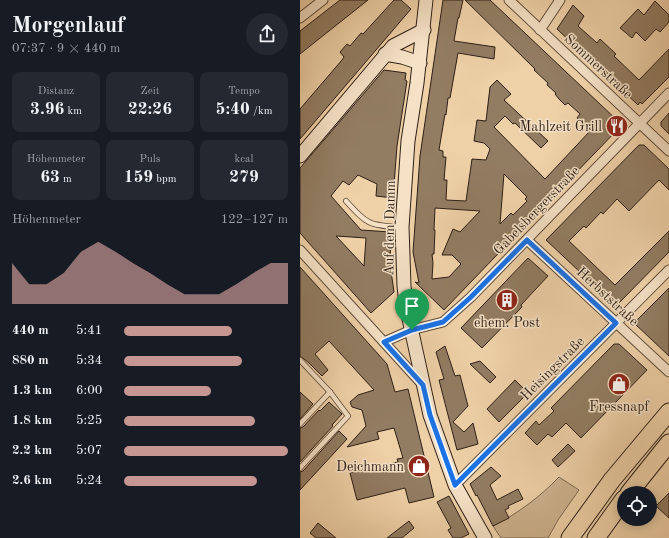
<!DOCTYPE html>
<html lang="de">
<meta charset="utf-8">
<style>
:root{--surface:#171b24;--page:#242831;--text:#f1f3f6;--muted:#9ea1a6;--accent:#c59692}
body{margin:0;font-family:"Old Standard TT",serif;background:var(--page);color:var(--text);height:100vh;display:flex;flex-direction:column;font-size:15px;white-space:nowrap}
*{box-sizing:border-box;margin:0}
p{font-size:13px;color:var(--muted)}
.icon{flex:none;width:22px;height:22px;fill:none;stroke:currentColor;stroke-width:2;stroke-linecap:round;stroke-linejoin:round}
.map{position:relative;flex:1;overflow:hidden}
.sheet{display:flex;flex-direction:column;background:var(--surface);width:300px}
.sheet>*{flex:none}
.controls{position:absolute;left:317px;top:486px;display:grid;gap:8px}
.controls a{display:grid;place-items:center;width:40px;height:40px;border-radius:50%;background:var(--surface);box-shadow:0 2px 10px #0003;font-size:20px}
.pin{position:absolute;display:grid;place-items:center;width:34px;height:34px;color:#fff;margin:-41px -17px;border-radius:50% 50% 50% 0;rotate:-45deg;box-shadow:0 0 4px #0007}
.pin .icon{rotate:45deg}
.round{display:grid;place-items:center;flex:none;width:42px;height:42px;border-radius:21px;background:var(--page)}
.overview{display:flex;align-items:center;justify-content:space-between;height:68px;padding:0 12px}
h1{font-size:22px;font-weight:600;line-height:30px}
.figures{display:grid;grid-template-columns:repeat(3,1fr);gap:6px;height:68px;padding:4px 12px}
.figures div{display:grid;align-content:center;border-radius:8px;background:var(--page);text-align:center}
.figures b{font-size:17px;font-weight:600}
.figures small{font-size:11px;font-weight:400}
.figures p{font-size:11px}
.chart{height:112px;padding:8px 12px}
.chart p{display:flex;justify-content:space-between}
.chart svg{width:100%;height:72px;margin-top:4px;fill:var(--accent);opacity:.7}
ul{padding:0 12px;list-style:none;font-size:13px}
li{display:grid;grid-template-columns:64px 48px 1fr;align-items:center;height:30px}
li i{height:10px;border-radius:5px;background:var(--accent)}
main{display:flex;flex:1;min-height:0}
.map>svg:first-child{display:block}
</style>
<main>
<section class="sheet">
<div class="overview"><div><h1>Morgenlauf</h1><p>07:37 · 9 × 440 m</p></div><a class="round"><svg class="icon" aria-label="share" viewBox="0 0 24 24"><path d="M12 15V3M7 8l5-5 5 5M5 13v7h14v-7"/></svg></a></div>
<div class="figures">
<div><p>Distanz</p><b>3.96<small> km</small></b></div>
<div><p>Zeit</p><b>22:26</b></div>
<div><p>Tempo</p><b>5:40<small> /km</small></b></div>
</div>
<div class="figures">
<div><p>Höhenmeter</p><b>63<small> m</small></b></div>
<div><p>Puls</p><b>159<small> bpm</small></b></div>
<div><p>kcal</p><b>279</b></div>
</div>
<div class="chart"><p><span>Höhenmeter</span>122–127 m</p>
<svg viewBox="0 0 160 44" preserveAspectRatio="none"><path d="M0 44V19L10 32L20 32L30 25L40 12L50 6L60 12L70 19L80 25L90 32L100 38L110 38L120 38L130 32L140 25L150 19L160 19V44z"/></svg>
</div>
<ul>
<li><b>440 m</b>5:41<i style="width:66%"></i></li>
<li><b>880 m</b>5:34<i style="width:72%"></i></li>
<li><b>1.3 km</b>6:00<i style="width:53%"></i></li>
<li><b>1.8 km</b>5:25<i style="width:80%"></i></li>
<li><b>2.2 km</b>5:07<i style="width:100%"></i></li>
<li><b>2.6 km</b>5:24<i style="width:81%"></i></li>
</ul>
</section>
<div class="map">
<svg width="369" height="538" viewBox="0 0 369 538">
<rect width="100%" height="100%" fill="#efd1a8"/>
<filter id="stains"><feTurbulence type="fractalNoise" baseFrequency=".005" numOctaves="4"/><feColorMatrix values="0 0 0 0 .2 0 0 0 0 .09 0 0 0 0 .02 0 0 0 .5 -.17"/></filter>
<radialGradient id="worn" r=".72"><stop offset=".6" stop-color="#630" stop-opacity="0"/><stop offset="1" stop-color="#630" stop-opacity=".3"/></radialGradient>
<!-- green -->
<path fill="#ceb38f" stroke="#7e6952" d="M 259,477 L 279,490 L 258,520 L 248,538 L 201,538 L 193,526 C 217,514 240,497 259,477 Z"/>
<!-- building -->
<g fill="#927c62" stroke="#2d1f16" fill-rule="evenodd">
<path d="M 40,0 L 68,0 L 0,54 L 0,31 Z"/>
<path d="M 94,0 L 101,0 L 111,9 L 0,139 L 0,109 L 42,60 L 44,57 L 40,52 L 47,44 L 50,46 L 61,33 L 63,34 Z"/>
<path d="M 143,0 L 163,0 L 159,18 L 158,18 L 154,41 L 195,47 L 194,59 L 158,53 L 150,98 L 148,98 L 146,115 L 145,114 L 139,150 L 143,151 L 143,157 L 146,157 L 144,180 L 147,180 L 146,200 L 166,201 L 172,159 L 186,160 L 190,149 L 184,143 L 174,141 L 177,120 L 186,121 L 190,87 L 197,80 L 211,94 L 204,100 L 248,141 L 241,148 L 215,123 L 213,124 L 205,116 L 194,127 L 245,179 L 291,130 L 277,118 L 280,114 L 268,103 L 265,105 L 259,99 L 255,94 L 256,93 L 247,85 L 248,83 L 234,70 L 235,69 L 165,0 L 190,0 L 319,122 L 319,128 L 144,310 L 115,282 L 119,283 L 113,252 L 120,156 ZM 204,174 L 227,197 L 225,199 L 227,201 L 213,215 L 211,213 L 200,224 ZM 135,208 L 180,211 L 160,232 L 153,229 L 142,255 L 152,255 L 161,264 L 149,277 L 132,279 L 133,263 L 132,254 L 134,254 L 135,230 L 134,230 Z"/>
<path d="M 355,1 L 369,15 L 369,22 L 360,32 L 356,29 L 345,41 L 336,32 L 332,38 L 320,28 L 338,9 L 344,15 Z"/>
<path d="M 273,5 L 284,16 L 278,26 L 297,43 L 300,39 L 316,54 L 314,56 L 339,80 L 369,49 L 369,77 L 342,104 L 340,102 L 338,105 L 257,29 Z"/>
<path d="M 84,70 L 106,73 L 105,80 L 107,81 L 97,146 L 93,198 L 76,196 L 77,184 L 58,175 L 49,185 L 43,181 L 31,196 L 61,230 L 91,232 L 90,264 L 94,292 L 71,313 L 0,233 L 0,168 ZM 36,236 L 66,238 L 64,266 Z"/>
<path d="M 369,113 L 369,134 L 361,126 L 361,122 Z"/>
<path d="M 339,145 L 344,145 L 369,169 L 369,190 L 359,180 L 329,211 L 317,199 L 303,214 L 301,212 L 286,228 L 284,226 L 269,241 L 315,285 L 369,231 L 369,252 L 316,306 L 246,240 Z"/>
<path d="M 228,258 L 248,276 L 221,305 L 222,307 L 182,348 L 161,328 Z"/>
<path d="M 0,267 L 87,364 L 95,392 L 108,389 L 134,497 L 109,503 L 105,488 L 57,500 L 50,473 L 98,462 L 97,459 L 103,458 L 94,428 L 77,432 L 79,439 L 47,447 L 66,426 L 62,410 L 52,407 L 50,402 L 58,395 L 74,390 L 29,341 L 15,354 L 28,370 L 22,376 L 8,362 L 0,356 Z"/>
<path d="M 369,288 L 369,356 L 334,323 Z"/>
<path d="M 314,344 L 319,344 L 347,370 L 281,438 L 266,423 L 252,437 L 248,434 L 237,445 L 225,433 L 236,421 L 239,425 L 254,411 L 251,408 Z"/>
<path d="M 145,346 L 155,376 L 160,375 L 168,406 L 153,422 L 164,432 L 173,423 L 178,444 L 157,450 L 139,380 L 144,379 L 136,352 Z"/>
<path d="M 180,361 L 196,377 L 190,383 L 170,364 Z"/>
<path d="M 215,380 L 228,393 L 199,422 L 187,409 Z"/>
<path d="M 0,392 L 13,404 L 0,419 Z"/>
<path d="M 29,402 L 42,414 L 32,425 L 33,426 L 0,462 L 0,428 L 3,427 L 19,410 L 20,411 Z"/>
<path d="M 39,431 L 47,439 L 0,490 L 0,472 L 3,471 Z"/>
<path d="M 268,444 L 275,451 L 258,467 L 252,460 Z"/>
<path d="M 191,467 L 201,476 L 190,485 L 197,500 L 218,489 L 223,499 L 208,506 L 209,508 L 205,510 L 209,518 L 193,526 L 177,495 L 176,496 L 170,484 Z"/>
<path d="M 369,493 L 369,518 L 356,506 Z"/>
<path d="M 149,496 L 169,534 L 161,538 L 153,538 L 148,530 L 151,528 L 137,502 Z"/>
<path d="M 109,521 L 114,528 L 102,538 L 87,538 Z"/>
<path d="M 18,523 L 36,538 L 16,538 L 10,533 Z"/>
</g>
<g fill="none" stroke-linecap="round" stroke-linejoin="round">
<!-- lane casing -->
<g stroke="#5e4c3a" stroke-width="6">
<g id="lane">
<path d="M 46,201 C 67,224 69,226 101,227"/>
<path d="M 0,360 L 30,392 L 48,416 L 0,468"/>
<path d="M 0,424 L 30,392"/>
</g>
</g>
<!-- street casing -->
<g stroke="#5e4c3a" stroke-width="11">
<g id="street">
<path d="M 209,0 L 369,151"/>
<path d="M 0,18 L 23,0"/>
<path d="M 240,30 L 260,0"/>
<path d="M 227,240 L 369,372"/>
<path d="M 0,250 L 122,384"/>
<path d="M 84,342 L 111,330 L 143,322 L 171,297 L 369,93"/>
<path d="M 155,485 L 369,270"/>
</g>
</g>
<!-- secondary casing -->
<g stroke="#2d1f16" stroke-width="15">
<g id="secondary">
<path d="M 126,0 L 117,83 L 108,141 L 102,227 L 104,286 L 106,305 L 130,415 L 155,485 L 185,538"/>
<path d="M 85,54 L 102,57 L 120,63"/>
<path d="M 0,156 L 93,46 L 124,30"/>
</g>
</g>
<!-- highway casing -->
<g stroke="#2d1f16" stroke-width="19">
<g id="highway">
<path d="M 329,493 L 369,443"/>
<path d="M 270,538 L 312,480 L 369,412"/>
<path d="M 296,538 L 324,499"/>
</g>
</g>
<!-- lane -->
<use href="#lane" stroke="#f5e1c6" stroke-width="4.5"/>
<!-- street -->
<use href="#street" stroke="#f5e1c6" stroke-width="9"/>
<!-- secondary -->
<use href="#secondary" stroke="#f5e1c6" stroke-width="13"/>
<!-- highway -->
<use href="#highway" stroke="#efd1a8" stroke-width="17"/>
</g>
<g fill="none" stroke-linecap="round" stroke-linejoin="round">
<!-- route casing -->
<g stroke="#fff" stroke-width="8">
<path id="route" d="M 227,240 L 316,323 L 155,485 L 130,415 L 123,385 L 84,342 L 112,330 L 143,322 L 171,297 Z"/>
</g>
<!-- route -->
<use href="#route" stroke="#1a73e8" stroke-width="5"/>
</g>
<!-- icons -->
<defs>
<g id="restaurant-disc" transform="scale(1.15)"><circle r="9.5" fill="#8f2418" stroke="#f5e1c6"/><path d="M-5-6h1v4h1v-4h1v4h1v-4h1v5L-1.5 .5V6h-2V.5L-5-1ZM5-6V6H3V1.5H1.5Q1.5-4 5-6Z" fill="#fff"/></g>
<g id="building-disc" transform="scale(1.15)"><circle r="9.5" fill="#8f2418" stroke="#f5e1c6"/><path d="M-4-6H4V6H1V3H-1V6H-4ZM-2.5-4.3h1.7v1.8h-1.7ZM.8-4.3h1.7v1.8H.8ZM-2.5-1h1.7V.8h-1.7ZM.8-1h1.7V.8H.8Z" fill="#fff"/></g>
<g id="shop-disc" transform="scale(1.15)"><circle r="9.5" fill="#8f2418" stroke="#f5e1c6"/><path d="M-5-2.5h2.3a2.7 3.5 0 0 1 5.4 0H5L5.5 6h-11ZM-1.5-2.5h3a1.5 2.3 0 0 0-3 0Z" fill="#fff"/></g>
</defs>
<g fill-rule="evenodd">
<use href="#restaurant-disc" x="317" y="126"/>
<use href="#building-disc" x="207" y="300"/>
<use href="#shop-disc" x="319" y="384"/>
<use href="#shop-disc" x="119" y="466"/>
</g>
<g text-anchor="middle" stroke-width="3" stroke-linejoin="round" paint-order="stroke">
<!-- street labels -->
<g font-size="14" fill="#2d1f16" stroke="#f5e1c6">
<text transform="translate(299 66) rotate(43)" y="5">Sommerstraße</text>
<text transform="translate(236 210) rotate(-46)" y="5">Gabelsbergerstraße</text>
<text transform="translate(89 228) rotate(-89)" y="5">Auf dem Damm</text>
<text transform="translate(308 296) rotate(43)" y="5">Herbststraße</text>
<text transform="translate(252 368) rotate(-45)" y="5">Heisingstraße</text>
</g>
<!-- poi labels -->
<g font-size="14" fill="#2d1f16" stroke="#f5e1c6" text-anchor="end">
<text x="302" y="131">Mahlzeit Grill</text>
<text x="207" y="327" text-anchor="middle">ehem. Post</text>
<text x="319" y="411" text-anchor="middle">Fressnapf</text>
<text x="104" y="471">Deichmann</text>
</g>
</g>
<rect width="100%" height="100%" filter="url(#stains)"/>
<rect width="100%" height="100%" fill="url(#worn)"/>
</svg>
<div class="controls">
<a><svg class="icon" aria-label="locate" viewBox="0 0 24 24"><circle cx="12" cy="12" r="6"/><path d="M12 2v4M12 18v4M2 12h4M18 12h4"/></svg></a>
</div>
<div class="pin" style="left:112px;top:330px;background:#1e9e55"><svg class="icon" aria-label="arrive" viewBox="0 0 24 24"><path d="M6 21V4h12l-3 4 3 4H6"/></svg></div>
</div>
</main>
